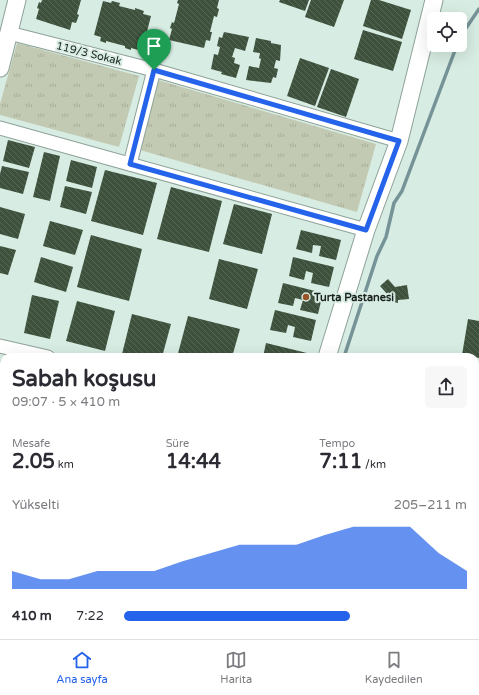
<!DOCTYPE html>
<html lang="tr">
<meta charset="utf-8">
<style>
:root{--surface:#fff;--page:#f7f7f7;--text:#2b2b33;--muted:#7c7c81;--line:#e1e1e2;--accent:#2563eb}
body{margin:0;font-family:"Varela Round",sans-serif;background:var(--page);color:var(--text);height:100vh;display:flex;flex-direction:column;font-size:15px;white-space:nowrap}
*{box-sizing:border-box;margin:0}
p{font-size:13px;color:var(--muted)}
.icon{flex:none;width:22px;height:22px;fill:none;stroke:currentColor;stroke-width:2;stroke-linecap:round;stroke-linejoin:round}
.map{position:relative;flex:1;overflow:hidden}
.drawer{position:absolute;left:0px;top:353px;width:479px;height:286px;display:flex;flex-direction:column;background:var(--surface);border-radius:12px 12px 0 0;box-shadow:0 4px 16px #0002}
.drawer>*{flex:none}
.tools{position:absolute;left:427px;top:12px;display:grid;gap:8px}
.tools a{display:grid;place-items:center;width:40px;height:40px;border-radius:6px;background:var(--surface);box-shadow:0 4px 16px #0002;font-size:20px}
.pin{position:absolute;display:grid;place-items:center;width:34px;height:34px;color:#fff;margin:-41px -17px;border-radius:50% 50% 50% 0;rotate:-45deg;box-shadow:0 0 4px #0007}
.pin .icon{rotate:45deg}
.round{display:grid;place-items:center;flex:none;width:42px;height:42px;border-radius:6px;background:var(--page)}
.head{display:flex;align-items:center;justify-content:space-between;height:68px;padding:0 12px}
h1{font-size:22px;font-weight:700;line-height:30px}
.metrics{display:grid;grid-template-columns:repeat(3,1fr);gap:6px;height:68px;padding:4px 12px}
.metrics div{display:grid;align-content:center}
.metrics b{font-size:20px;font-weight:700}
.metrics small{font-size:11px;font-weight:400}
.metrics p{font-size:11px}
.chart{height:112px;padding:8px 12px}
.chart p{display:flex;justify-content:space-between}
.chart svg{width:100%;height:72px;margin-top:4px;fill:var(--accent);opacity:.7}
ul{padding:0 12px;list-style:none;font-size:13px}
li{display:grid;grid-template-columns:64px 48px 1fr;align-items:center;height:30px}
li i{height:10px;border-radius:5px;background:var(--accent)}
.dock{display:flex;justify-content:space-around;align-items:center;height:56px;border-top:1px solid var(--line);background:var(--surface);font-size:11px;color:var(--muted)}
.dock a{display:grid;justify-items:center;gap:2px}
.dock .active{color:var(--accent)}
.map>svg:first-child{display:block}
</style>
<div class="map">
<svg width="479" height="639" viewBox="0 0 479 639">
<defs>
<pattern id="grass-tufts" width="24" height="20" patternUnits="userSpaceOnUse"><rect width="24" height="20" fill="#c3cab3"/><path d="M3 7l-1-3M5 7V3M7 7l1-3M15 17l-1-3M17 17v-4M19 17l1-3" fill="none" stroke="#a7ad9a"/></pattern>
<pattern id="forest-firs" width="22" height="20" patternUnits="userSpaceOnUse"><rect width="22" height="20" fill="#c3cab3"/><path d="M5 1l3.5 6h-7zM16 11l3.5 6h-7z" fill="#a7ad9a"/></pattern>
<pattern id="building-back-hatch" width="6" height="6" patternUnits="userSpaceOnUse"><rect width="6" height="6" fill="#3d513c"/><path d="M-1 5l2 2M0 0l6 6M5-1l2 2" fill="none" stroke="#566756"/></pattern>
</defs>
<rect width="100%" height="100%" fill="#d7ece2"/>
<!-- built -->
<path fill="#c7e5d7" d="M 0,360 L 4,361 L 4,551 L 0,549 Z"/>
<!-- grass -->
<g fill="url(#grass-tufts)">
<path d="M 17,43 L 139,76 L 119,147 L 0,115 L 0,104 Z"/>
<path d="M 158,80 L 376,144 L 357,212 L 140,150 Z"/>
</g>
<!-- forest -->
<path fill="url(#forest-firs)" d="M 479,516 L 479,575 L 475,576 L 475,518 Z"/>
<g fill="none" stroke-linecap="round" stroke-linejoin="round">
<!-- stream -->
<g stroke="#769398" stroke-width="3.5">
<path d="M 460,37 L 479,9"/>
<path d="M 344,357 L 377,256 L 386,237 L 394,203 L 402,191 L 457,45"/>
</g>
</g>
<!-- building -->
<g fill="url(#building-back-hatch)">
<path d="M 42,0 L 81,0 L 77,14 L 79,15 L 76,23 L 72,22 L 70,30 L 36,19 L 39,9 L 37,8 L 39,2 L 41,3 Z"/>
<path d="M 178,0 L 219,0 L 217,8 L 219,9 L 217,17 L 214,16 L 210,32 L 212,32 L 210,41 L 206,40 L 204,48 L 169,40 L 172,29 L 170,28 L 172,22 L 174,23 L 179,4 L 177,3 Z"/>
<path d="M 280,0 L 309,0 L 305,11 L 279,2 Z"/>
<path d="M 311,0 L 344,0 L 334,27 L 305,17 Z"/>
<path d="M 371,0 L 379,0 L 411,10 L 402,39 L 363,26 Z"/>
<path d="M 103,1 L 111,3 L 112,1 L 120,3 L 119,6 L 135,10 L 135,8 L 144,11 L 143,14 L 151,16 L 142,51 L 131,48 L 131,50 L 125,48 L 125,46 L 106,41 L 106,43 L 100,41 L 101,37 L 94,35 Z"/>
<path d="M 363,30 L 402,42 L 393,71 L 354,59 Z"/>
<path d="M 224,32 L 249,37 L 245,51 L 235,48 L 232,57 L 235,58 L 234,63 L 240,65 L 236,78 L 221,74 L 222,72 L 211,69 L 214,54 L 218,55 L 220,47 L 217,46 L 219,37 L 222,38 Z"/>
<path d="M 256,38 L 271,41 L 271,43 L 281,45 L 280,61 L 276,60 L 274,68 L 278,69 L 276,78 L 273,77 L 271,83 L 246,80 L 249,66 L 259,68 L 261,59 L 259,58 L 260,53 L 253,52 Z"/>
<path d="M 300,58 L 329,68 L 315,106 L 287,96 Z"/>
<path d="M 331,69 L 359,79 L 346,117 L 317,107 Z"/>
<path d="M 8,140 L 35,147 L 29,168 L 3,161 Z"/>
<path d="M 44,152 L 60,156 L 50,201 L 33,197 Z"/>
<path d="M 71,160 L 97,167 L 92,188 L 66,181 Z"/>
<path d="M 2,166 L 29,172 L 23,194 L 0,188 L 0,174 Z"/>
<path d="M 105,170 L 157,183 L 143,235 L 91,221 Z"/>
<path d="M 65,186 L 92,192 L 86,214 L 60,207 Z"/>
<path d="M 171,187 L 222,201 L 209,252 L 157,239 Z"/>
<path d="M 234,204 L 272,214 L 262,254 L 223,244 Z"/>
<path d="M 0,207 L 25,214 L 18,239 L 0,234 Z"/>
<path d="M 50,221 L 83,230 L 75,255 L 43,246 Z"/>
<path d="M 301,230 L 341,240 L 336,260 L 319,256 L 321,246 L 313,245 L 312,253 L 296,249 Z"/>
<path d="M 91,235 L 142,249 L 129,301 L 77,287 Z"/>
<path d="M 0,246 L 16,250 L 8,275 L 0,273 Z"/>
<path d="M 41,257 L 73,267 L 66,292 L 34,282 Z"/>
<path d="M 293,257 L 334,267 L 329,287 L 311,283 L 313,273 L 306,271 L 304,280 L 289,276 Z"/>
<path d="M 219,259 L 258,269 L 247,309 L 209,299 Z"/>
<path d="M 388,279 L 395,287 L 407,285 L 409,299 L 398,300 L 398,303 L 387,300 L 388,295 L 380,286 Z"/>
<path d="M 283,283 L 323,293 L 318,314 L 300,310 L 303,300 L 295,298 L 293,306 L 278,303 Z"/>
<path d="M 32,295 L 59,301 L 50,339 L 24,333 Z"/>
<path d="M 77,301 L 115,311 L 105,351 L 66,341 Z"/>
<path d="M 275,310 L 316,320 L 311,341 L 293,337 L 295,327 L 288,325 L 286,333 L 270,330 Z"/>
<path d="M 132,314 L 171,324 L 162,357 L 132,357 L 122,354 Z"/>
<path d="M 188,316 L 240,329 L 232,357 L 177,357 Z"/>
<path d="M 468,319 L 479,321 L 479,358 L 462,355 Z"/>
<path d="M 266,343 L 307,353 L 306,357 L 263,357 Z"/>
<path d="M 475,428 L 479,428 L 479,469 L 475,468 Z"/>
<path d="M 0,457 L 4,458 L 4,488 L 0,487 Z"/>
<path d="M 1,524 L 4,525 L 4,533 L 0,532 Z"/>
<path d="M 0,541 L 4,541 L 4,548 L 0,547 Z"/>
<path d="M 0,576 L 4,577 L 4,594 L 1,610 Z"/>
<path d="M 3,628 L 4,635 L 38,635 L 37,639 L 9,639 L 9,637 L 1,635 Z"/>
<path d="M 95,635 L 107,635 L 106,639 L 95,637 Z"/>
<path d="M 122,635 L 135,635 L 134,639 L 121,639 Z"/>
<path d="M 142,635 L 182,635 L 181,639 L 141,639 Z"/>
<path d="M 326,635 L 433,635 L 433,639 L 329,639 L 329,636 Z"/>
</g>
<g fill="none" stroke-linecap="round" stroke-linejoin="round">
<!-- service casing -->
<g stroke="#8ea299" stroke-width="9">
<path id="service" d="M 475,504 L 479,502"/>
</g>
<!-- minor casing -->
<g stroke="#8ea299" stroke-width="15">
<g id="minor">
<path d="M 9,33 L 154,70 L 399,141"/>
<path d="M 0,128 L 366,230"/>
<path d="M 130,164 L 154,70"/>
<path d="M 0,346 L 48,357"/>
<path d="M 0,557 L 4,558"/>
</g>
</g>
<!-- tertiary casing -->
<g stroke="#8ea299" stroke-width="19">
<g id="tertiary">
<path d="M 0,68 L 17,0"/>
<path d="M 327,357 L 366,230 L 399,141 L 434,0"/>
<path d="M 246,639 L 247,635"/>
</g>
</g>
<!-- service -->
<use href="#service" stroke="#fff" stroke-width="7"/>
<!-- minor -->
<use href="#minor" stroke="#fff" stroke-width="13"/>
<!-- tertiary -->
<use href="#tertiary" stroke="#fff" stroke-width="17"/>
</g>
<g fill="none" stroke-linecap="round" stroke-linejoin="round">
<!-- route casing -->
<g stroke="#fff" stroke-width="8">
<path id="route" d="M 154,70 L 399,141 L 366,230 L 130,164 Z"/>
</g>
<!-- route -->
<use href="#route" stroke="#2563eb" stroke-width="5"/>
</g>
<!-- markers -->
<circle fill="#995428" stroke="#d7ece2" stroke-width="1.5" cx="306" cy="297" r="4"/>
<g text-anchor="middle" stroke-width="4" stroke-linejoin="round" paint-order="stroke">
<!-- street labels -->
<g font-size="11" fill="#1a221f" stroke="#d7ece2">
<text transform="translate(89 53) rotate(14)" y="4">119/3 Sokak</text>
</g>
<!-- poi labels -->
<g font-size="11" font-weight="bold" fill="#1a221f" stroke="#d7ece2" text-anchor="start">
<text x="314" y="301">Turta Pastanesi</text>
</g>
</g>
</svg>
<div class="tools">
<a><svg class="icon" aria-label="locate" viewBox="0 0 24 24"><circle cx="12" cy="12" r="6"/><path d="M12 2v4M12 18v4M2 12h4M18 12h4"/></svg></a>
</div>
<div class="pin" style="left:154px;top:70px;background:#1e9e55"><svg class="icon" aria-label="arrive" viewBox="0 0 24 24"><path d="M6 21V4h12l-3 4 3 4H6"/></svg></div>
<section class="drawer">
<div class="head"><div><h1>Sabah koşusu</h1><p>09:07 · 5 × 410 m</p></div><a class="round"><svg class="icon" aria-label="share" viewBox="0 0 24 24"><path d="M12 15V3M7 8l5-5 5 5M5 13v7h14v-7"/></svg></a></div>
<div class="metrics">
<div><p>Mesafe</p><b>2.05<small> km</small></b></div>
<div><p>Süre</p><b>14:44</b></div>
<div><p>Tempo</p><b>7:11<small> /km</small></b></div>
</div>
<div class="chart"><p><span>Yükselti</span>205–211 m</p>
<svg viewBox="0 0 160 44" preserveAspectRatio="none"><path d="M0 44V33L10 38L20 38L30 33L40 33L50 33L60 27L70 22L80 17L90 17L100 17L110 11L120 6L130 6L140 6L150 22L160 33V44z"/></svg>
</div>
<ul>
<li><b>410 m</b>7:22<i style="width:66%"></i></li>
</ul>
</section>
</div>
<nav class="dock">
<a class="active"><svg class="icon" aria-label="home" viewBox="0 0 24 24"><path d="M3 11l9-7 9 7M6 9v11h12V9"/></svg>Ana sayfa</a>
<a><svg class="icon" aria-label="map" viewBox="0 0 24 24"><path d="M3 6l6-2 6 2 6-2v14l-6 2-6-2-6 2zM9 4v14M15 6v14"/></svg>Harita</a>
<a><svg class="icon" aria-label="saved" viewBox="0 0 24 24"><path d="M7 4h10v16l-5-4-5 4z"/></svg>Kaydedilen</a>
</nav>
